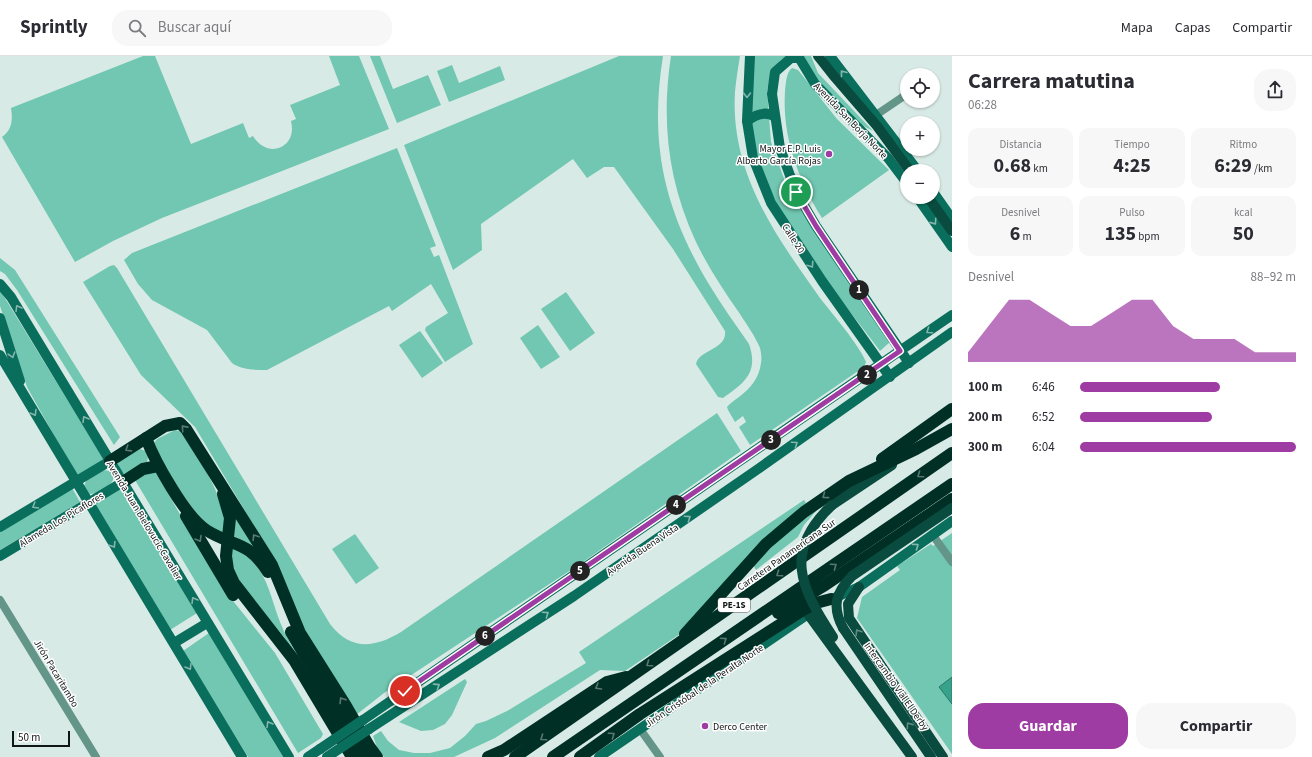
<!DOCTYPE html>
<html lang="es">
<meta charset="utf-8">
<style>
:root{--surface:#fff;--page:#f7f7f7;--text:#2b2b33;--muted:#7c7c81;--line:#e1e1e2;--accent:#9e3ca3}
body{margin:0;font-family:"Source Sans 3",sans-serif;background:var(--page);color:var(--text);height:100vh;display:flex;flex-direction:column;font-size:15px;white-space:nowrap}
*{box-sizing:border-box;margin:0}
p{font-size:13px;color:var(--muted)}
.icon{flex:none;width:22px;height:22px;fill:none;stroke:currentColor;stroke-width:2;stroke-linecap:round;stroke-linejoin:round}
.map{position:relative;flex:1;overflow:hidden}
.sheet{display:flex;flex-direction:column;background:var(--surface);width:360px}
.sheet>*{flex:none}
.buttons{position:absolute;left:900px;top:12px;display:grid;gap:8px}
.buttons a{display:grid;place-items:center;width:40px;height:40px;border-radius:50%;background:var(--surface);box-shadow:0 1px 3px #0004;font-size:20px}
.scale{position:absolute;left:12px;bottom:10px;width:58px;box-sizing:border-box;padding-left:4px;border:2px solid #101615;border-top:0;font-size:11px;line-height:14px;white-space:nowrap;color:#101615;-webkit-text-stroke:3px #fff;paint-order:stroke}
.pin{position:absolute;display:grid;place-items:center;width:34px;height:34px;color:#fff;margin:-17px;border:2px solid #fff;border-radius:50%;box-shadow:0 1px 4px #0007}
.km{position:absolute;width:20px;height:20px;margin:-10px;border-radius:50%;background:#222;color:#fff;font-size:11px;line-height:20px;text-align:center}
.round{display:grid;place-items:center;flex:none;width:42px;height:42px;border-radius:16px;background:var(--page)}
.overview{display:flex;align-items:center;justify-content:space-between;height:68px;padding:0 16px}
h1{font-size:22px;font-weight:700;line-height:30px}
.metrics{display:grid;grid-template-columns:repeat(3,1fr);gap:6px;height:68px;padding:4px 16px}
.metrics div{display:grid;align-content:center;border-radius:10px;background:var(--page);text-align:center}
.metrics b{font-size:20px;font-weight:700}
.metrics small{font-size:11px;font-weight:400}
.metrics p{font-size:11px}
.chart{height:112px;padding:8px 16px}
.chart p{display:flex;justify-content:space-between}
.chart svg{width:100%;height:72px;margin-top:4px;fill:var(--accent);opacity:.7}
.cta{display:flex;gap:8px;margin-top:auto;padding:8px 16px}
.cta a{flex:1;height:46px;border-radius:16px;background:var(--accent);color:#fff;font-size:16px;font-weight:700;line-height:46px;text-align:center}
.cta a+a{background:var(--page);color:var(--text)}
ul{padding:0 16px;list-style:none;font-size:13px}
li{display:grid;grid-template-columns:64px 48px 1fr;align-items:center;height:30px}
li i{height:10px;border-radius:5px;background:var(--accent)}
header{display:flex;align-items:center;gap:24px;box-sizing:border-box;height:56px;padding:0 20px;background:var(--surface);border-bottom:1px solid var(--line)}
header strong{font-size:19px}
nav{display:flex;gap:22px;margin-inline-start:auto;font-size:14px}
.search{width:280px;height:36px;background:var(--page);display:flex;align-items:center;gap:10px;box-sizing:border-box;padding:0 14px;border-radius:16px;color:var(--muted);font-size:15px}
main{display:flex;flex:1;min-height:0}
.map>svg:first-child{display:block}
</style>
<header>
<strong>Sprintly</strong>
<div class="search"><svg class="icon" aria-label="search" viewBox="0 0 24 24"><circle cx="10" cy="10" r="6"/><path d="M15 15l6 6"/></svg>Buscar aquí</div>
<nav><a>Mapa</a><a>Capas</a><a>Compartir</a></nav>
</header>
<main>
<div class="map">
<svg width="952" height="701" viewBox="0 0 952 701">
<rect width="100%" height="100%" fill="#d8eae5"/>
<!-- green -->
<g fill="#71c7b1">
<path d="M 143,0 L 155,0 L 191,88 L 243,67 L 249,82 L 253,80 C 267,104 298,92 291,65 L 296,63 L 290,49 L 340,29 L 329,0 L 359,0 L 389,73 L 162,162 L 113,185 L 75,206 L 2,81 C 12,74 13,64 11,52 Z"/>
<path d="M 370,0 L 380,0 L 393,33 L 428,19 L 441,49 L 397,67 Z"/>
<path d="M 619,0 L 663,0 C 649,88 664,154 710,230 C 722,250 736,269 749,288 C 759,317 744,327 723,342 L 718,341 L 696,308 C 699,293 727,294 725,275 L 673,193 L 614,111 L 604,111 L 587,122 L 573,103 L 481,168 L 482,194 L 453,214 L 404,89 Z"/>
<path d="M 671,0 L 740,0 C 738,12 736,24 735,36 C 730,117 776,180 820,242 C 833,259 858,287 866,306 L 864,311 L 750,389 L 739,371 L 746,366 L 743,360 L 735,366 L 728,354 L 727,351 C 730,347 735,344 739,341 C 751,332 759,322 761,307 C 762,303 761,296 760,292 C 755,280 747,269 740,258 C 724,235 708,211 696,186 C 668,126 661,65 671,0 Z"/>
<path d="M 752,0 L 790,0 L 782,3 L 771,15 L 767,35 L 771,86 L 789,137 L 890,286 L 880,295 C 832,230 759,150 751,67 C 749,45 752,22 752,0 Z"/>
<path d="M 802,0 L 811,0 L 818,17 L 873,75 C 840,59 820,30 802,0 Z"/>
<path d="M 452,9 L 459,27 L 500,10 L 505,24 L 449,46 L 437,15 Z"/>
<path d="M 792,12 L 798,14 L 837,63 L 889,114 L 822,162 C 798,123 782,81 785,35 C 786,27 786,17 792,12 Z"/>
<path d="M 397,92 L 436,190 L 430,192 L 434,201 L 439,199 L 473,288 L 445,306 L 425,274 L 426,271 L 448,257 L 431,228 L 392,255 L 389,250 L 267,314 C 255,314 242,314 232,307 L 207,274 L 152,244 L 138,228 L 124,204 L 132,197 Z"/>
<path d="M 0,202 L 15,214 L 120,381 L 114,389 L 17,234 L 5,218 L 0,215 Z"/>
<path d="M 114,209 L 117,212 L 330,568 C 351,595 374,592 401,576 L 717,357 L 741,395 L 583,506 L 384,637 L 356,659 L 301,568 L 279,512 L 195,371 L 141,319 L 83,226 L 110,210 Z"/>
<path d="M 0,234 L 103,402 L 103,406 L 79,419 L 76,419 L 27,331 L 0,250 Z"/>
<path d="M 566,236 L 595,277 L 570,295 L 541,253 Z"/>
<path d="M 538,269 L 560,301 L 541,313 L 520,282 Z"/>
<path d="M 420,275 L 443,307 L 422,322 L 399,289 Z"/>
<path d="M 175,374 L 180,375 C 201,406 224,437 225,475 L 221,478 L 201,464 L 165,413 L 154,387 L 157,383 Z"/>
<path d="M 138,392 L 145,395 L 148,401 L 147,407 L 126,419 C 120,415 118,412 118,405 Z"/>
<path d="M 154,413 L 221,530 L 275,597 L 323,678 L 321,682 L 298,697 L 135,424 Z"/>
<path d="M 103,414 L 110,415 L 114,422 C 110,432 99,438 89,438 L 84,430 L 87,423 Z"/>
<path d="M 72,432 L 80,446 L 0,494 L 0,474 Z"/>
<path d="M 119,433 L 122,434 L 197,557 L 170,574 L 95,450 L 96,446 Z"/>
<path d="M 804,444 L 806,447 L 771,477 L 680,578 L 625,615 L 600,614 L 495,682 L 454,701 L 384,701 L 378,694 L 373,680 L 381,675 L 388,685 L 399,694 L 414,697 L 430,697 L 450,692 L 465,680 L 476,668 L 486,665 L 507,655 L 586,607 L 579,596 Z"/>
<path d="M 232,451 L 261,498 L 242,484 L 233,480 Z"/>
<path d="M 817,454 L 804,469 L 798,481 L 756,514 L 752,507 L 783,479 Z"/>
<path d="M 952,477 L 952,698 L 857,562 L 862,541 L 900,514 L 897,510 L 931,488 L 933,490 Z"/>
<path d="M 355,478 L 379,512 L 356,528 L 332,493 Z"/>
<path d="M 231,491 C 266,506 268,534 280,566 C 285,579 292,590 299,602 L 297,603 L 284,581 L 241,528 L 232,509 Z"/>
<path d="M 209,577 L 283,701 L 248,701 L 183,595 Z"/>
<path d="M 465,623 L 467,626 L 452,659 L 445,668 L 433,674 L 421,675 L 399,666 Z"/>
</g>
<!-- water -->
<path fill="#37a28b" stroke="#2b7868" d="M 952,621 L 952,648 L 939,631 Z"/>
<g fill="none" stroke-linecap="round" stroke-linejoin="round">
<!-- street -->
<g stroke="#639588" stroke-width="8">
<path d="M 876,59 L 907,38"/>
<path d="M 932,478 L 952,506"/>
<path d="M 0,544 L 96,701"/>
<path d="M 640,673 L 660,701"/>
</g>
<!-- secondary -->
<g stroke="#0a6e5c" stroke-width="10">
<path d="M 750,0 L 747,65 L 753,102 L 771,147 L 822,225 L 890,321"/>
<path d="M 798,0 L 815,28 L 888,102 L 907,127"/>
<path d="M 830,0 L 918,115"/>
<path d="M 799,2 L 791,2 L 775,16 L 772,38 L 780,92 L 796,136 L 816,170 L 909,307"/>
<path d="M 747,65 C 755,59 765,54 775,61"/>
<path d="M 933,136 L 952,163"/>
<path d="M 917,141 L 952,191"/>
<path d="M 0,228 L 11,241 L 289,701"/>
<path d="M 0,262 L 20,325"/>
<path d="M 0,299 L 242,701"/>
<path d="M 0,471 L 110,405"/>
<path d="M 0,500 L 123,426"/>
<path d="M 832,543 L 859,531 L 952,465"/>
<path d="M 174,587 L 207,567"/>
<path d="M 363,664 L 952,259"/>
<path d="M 369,673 L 574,540 L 758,413 L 952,276"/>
<path d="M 308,701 L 320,693"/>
<path d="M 599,701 L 805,560"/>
</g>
<!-- primary -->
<g stroke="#094b3e" stroke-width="10">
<path d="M 818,0 L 833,19 L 877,70 L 910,115"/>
<path d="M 928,141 L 952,175"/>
<path d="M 832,449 L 892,409"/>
<path d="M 859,531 L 848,548 L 849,562 L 943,701"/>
<path d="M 808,558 L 912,701"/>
<path d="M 843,572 L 931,701"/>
</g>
<!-- highway -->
<g stroke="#002f26" stroke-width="12">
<path d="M 146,382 C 155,406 185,460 206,474 C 233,491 248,484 268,516"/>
<path d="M 882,403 L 952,353"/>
<path d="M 110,405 L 165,370 L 180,367 L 186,373 L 272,509 L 300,577 L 346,650 L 369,690 L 377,701"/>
<path d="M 123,426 L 143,413 L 158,410"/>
<path d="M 223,438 L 230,462 L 226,500 L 228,514 L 234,527 L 294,604 L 352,701"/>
<path d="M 186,460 L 233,539"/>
<path d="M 778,557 L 825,529 L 952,443"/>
<path d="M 291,576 L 364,701"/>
<path d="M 685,578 L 766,488 L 804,456 L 849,425 L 916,393 L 952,373"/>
<path d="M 488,701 L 504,694 L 607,626 L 626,621"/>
<path d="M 515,701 L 952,397"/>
<path d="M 553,701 L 952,428"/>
<path d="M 580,701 L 640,658 L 803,554 L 816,547 L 831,543"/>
</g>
<!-- secondary-bridge -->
<g stroke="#0a6e5c" stroke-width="10">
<path d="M 320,693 L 363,664"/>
<path d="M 327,701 L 369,673"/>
</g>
<!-- primary-bridge -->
<g stroke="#094b3e" stroke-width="10">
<path d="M 832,449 C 783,495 800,531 833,581"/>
<path d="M 843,572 C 832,551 835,537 852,520 L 952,452"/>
</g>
</g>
<!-- one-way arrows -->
<defs><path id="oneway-chevron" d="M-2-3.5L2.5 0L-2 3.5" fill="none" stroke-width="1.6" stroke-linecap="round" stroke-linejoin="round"/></defs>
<g stroke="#84b6ae">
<use href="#oneway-chevron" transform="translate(843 17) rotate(-128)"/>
<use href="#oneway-chevron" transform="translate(747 39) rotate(91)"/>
<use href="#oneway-chevron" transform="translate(934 166) rotate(55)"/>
<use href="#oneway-chevron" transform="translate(811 209) rotate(56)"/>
<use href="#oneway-chevron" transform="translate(18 252) rotate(-121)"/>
<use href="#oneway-chevron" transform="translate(929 275) rotate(145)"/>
<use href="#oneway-chevron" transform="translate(12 299) rotate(73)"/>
<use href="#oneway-chevron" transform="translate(34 357) rotate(59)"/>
<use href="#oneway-chevron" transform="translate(85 363) rotate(-121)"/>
<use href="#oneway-chevron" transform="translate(795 388) rotate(-35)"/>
<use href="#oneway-chevron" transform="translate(35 450) rotate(149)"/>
<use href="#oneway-chevron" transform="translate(688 462) rotate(-34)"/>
<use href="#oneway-chevron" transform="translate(113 489) rotate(58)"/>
<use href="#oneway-chevron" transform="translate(916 490) rotate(-36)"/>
<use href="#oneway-chevron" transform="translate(194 544) rotate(-121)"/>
<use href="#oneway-chevron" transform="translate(546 558) rotate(-34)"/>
<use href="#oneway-chevron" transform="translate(189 611) rotate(59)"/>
<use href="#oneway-chevron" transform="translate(437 630) rotate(-33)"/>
<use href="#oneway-chevron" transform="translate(269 668) rotate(-121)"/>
</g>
<g stroke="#597872">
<use href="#oneway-chevron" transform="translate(184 372) rotate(-132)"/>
<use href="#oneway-chevron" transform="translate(128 393) rotate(148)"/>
<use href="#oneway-chevron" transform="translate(920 419) rotate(145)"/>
<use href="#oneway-chevron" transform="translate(825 440) rotate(144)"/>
<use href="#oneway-chevron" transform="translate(255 481) rotate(-122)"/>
<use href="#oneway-chevron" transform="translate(199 483) rotate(60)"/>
<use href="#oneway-chevron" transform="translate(834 510) rotate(-35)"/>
<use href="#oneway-chevron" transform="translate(779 518) rotate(145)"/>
<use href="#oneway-chevron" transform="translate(724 584) rotate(-34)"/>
<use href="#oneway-chevron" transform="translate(649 608) rotate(145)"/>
<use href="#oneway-chevron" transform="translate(598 631) rotate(149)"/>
<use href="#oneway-chevron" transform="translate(342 644) rotate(-122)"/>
<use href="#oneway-chevron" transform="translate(612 679) rotate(-35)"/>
<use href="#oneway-chevron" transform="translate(543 682) rotate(145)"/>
</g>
<g stroke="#5f8a82">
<use href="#oneway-chevron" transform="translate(858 576) rotate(-122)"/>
<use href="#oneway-chevron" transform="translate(909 669) rotate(-125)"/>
</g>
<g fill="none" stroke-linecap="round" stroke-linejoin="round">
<!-- route casing -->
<g stroke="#fff" stroke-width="8">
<path id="route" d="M 405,635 L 900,295 L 816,170 L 796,136"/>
</g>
<!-- route -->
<use href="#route" stroke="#9e3ca3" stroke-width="5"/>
</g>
<!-- markers -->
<g fill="#9e3ca3" stroke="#fff" stroke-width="1.5">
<circle cx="829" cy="98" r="4"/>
<circle cx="705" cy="670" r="4"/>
</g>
<g text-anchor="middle" stroke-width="3" stroke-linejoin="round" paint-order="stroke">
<!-- shield labels -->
<rect fill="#fff" stroke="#585c5b" stroke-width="1" x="718" y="542" width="32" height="14" rx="3"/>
<g font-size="9" font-weight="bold" fill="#101615">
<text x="734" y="552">PE-1S</text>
</g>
<!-- street labels -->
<g font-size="10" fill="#101615" stroke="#fff">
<text transform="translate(851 64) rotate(46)" y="4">Avenida San Borja Norte</text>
<text transform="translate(794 182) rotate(57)" y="4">Calle 20</text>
<text transform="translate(61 463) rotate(-31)" y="4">Alameda Los Picaflores</text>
<text transform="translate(145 464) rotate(59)" y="4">Avenida Juan Bielovucic Cavalier</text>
<text transform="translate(642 493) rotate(-34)" y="4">Avenida Buena Vista</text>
<text transform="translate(786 498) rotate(-35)" y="4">Carretera Panamericana Sur</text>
<text transform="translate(57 617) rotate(59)" y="4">Jirón Pacaritambo</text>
<text transform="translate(704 629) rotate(-34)" y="4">Jirón Cristóbal de la Peralta Norte</text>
<text transform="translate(897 630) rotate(55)" y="4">Intercambio Vial El Derby</text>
</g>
<!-- poi labels -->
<g font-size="10" fill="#101615" stroke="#fff" text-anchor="end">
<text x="821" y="96">Mayor E.P. Luis<tspan x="821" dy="12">Alberto García Rojas</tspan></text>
<text x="713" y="674" text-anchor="start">Derco Center</text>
</g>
</g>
</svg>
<div class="buttons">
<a><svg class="icon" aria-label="locate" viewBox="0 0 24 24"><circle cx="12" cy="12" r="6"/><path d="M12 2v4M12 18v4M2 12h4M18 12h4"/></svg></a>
<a>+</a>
<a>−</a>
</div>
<div class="scale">50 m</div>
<div class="pin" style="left:796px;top:136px;background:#1e9e55"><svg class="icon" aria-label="arrive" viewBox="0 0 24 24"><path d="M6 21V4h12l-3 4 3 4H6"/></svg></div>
<div class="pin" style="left:405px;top:635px;background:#d93025"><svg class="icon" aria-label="check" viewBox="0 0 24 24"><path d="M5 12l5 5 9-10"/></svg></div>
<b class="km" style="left:859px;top:234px">1</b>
<b class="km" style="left:867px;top:319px">2</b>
<b class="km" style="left:771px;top:384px">3</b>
<b class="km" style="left:676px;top:449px">4</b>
<b class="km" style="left:580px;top:515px">5</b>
<b class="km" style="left:485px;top:580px">6</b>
</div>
<section class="sheet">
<div class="overview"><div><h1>Carrera matutina</h1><p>06:28</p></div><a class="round"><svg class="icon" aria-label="share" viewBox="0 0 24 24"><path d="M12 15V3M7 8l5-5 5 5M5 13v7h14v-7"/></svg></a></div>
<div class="metrics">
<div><p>Distancia</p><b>0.68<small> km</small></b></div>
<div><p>Tiempo</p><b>4:25</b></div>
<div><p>Ritmo</p><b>6:29<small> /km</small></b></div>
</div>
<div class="metrics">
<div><p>Desnivel</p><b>6<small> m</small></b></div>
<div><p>Pulso</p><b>135<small> bpm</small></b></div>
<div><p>kcal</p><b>50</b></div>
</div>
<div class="chart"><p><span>Desnivel</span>88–92 m</p>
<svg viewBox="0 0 160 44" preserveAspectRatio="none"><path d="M0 44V38L10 22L20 6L30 6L40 14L50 22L60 22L70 14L80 6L90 6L100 22L110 30L120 30L130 30L140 38L150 38L160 38V44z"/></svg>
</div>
<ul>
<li><b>100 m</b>6:46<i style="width:65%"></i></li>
<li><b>200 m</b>6:52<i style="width:61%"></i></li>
<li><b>300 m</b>6:04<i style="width:100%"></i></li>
</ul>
<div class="cta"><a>Guardar</a><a>Compartir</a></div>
</section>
</main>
